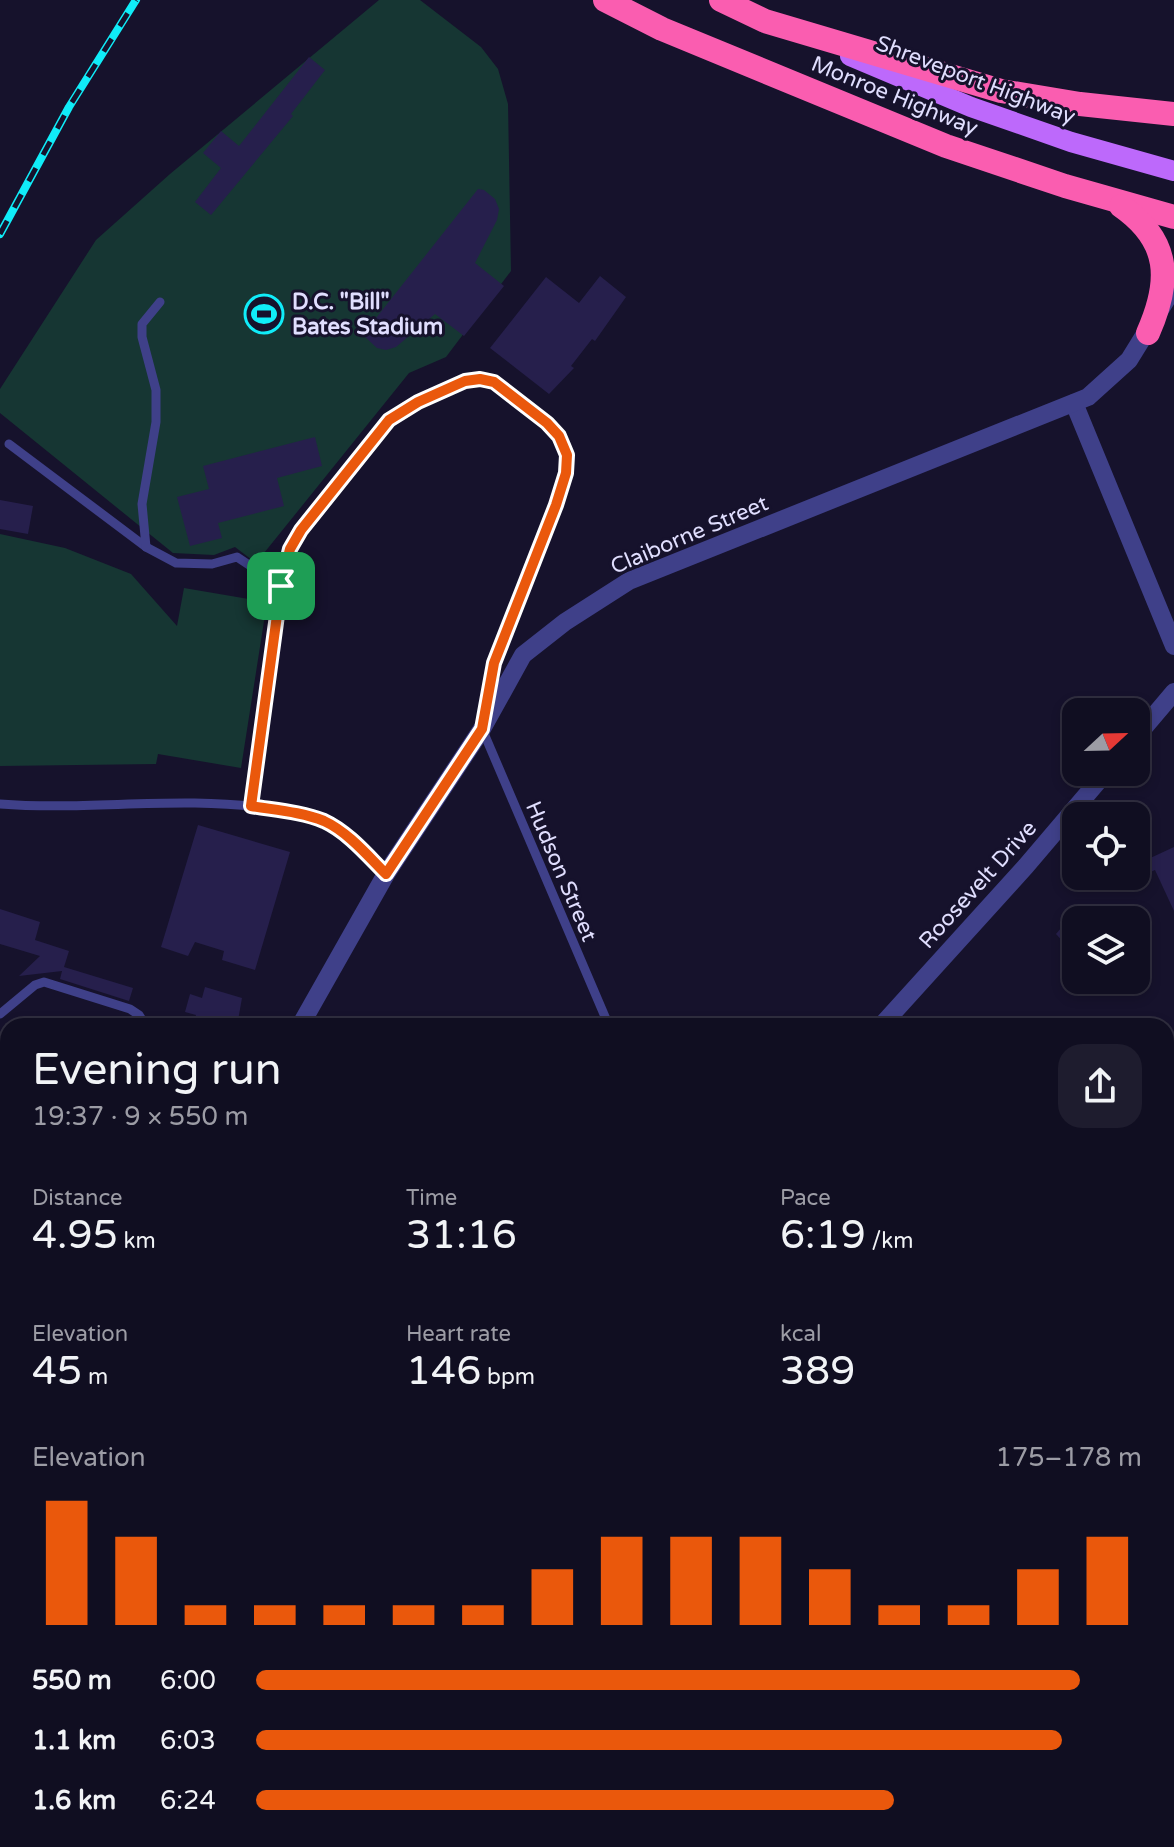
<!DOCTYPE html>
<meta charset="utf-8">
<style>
:root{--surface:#100e21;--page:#1e1c2e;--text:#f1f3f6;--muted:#9c9ca5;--line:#302e3f;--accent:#ea580c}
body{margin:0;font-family:"Varela Round",sans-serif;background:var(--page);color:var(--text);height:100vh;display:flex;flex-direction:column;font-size:30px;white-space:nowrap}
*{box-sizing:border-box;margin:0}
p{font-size:26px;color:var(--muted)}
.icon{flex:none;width:44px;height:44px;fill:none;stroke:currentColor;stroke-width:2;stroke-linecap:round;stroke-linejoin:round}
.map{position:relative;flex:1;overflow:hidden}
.details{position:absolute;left:0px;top:1018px;width:1174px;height:830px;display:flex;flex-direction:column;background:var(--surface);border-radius:24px 24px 0 0;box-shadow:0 4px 12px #0003,0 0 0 2px var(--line)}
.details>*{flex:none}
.needle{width:52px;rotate:68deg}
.fabs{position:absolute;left:1062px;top:698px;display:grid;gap:16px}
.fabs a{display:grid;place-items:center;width:88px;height:88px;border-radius:16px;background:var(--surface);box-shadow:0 4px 12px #0003,0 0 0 2px var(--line);font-size:40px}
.pin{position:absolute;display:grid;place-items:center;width:68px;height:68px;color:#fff;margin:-34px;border-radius:16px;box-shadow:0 4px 12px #0006}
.round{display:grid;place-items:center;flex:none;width:84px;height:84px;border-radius:24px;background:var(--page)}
.overview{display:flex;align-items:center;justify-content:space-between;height:136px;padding:0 32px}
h1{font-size:44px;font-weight:600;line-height:60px}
.figures{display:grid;grid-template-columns:repeat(3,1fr);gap:12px;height:136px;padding:8px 32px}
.figures div{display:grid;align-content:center}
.figures b{font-size:40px;font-weight:600}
.figures small{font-size:22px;font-weight:400}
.figures p{font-size:22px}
.chart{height:224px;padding:16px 32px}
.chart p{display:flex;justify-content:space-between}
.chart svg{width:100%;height:144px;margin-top:8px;stroke:var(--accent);stroke-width:6}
ul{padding:0 32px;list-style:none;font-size:26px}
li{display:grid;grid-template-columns:128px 96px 1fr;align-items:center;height:60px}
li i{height:20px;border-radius:10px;background:var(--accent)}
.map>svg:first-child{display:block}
</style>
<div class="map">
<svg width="1174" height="1847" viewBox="0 0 1174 1847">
<rect width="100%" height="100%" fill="#16122c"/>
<!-- green -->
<g fill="#163633">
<path d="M 379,0 L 420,0 L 481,47 L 498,69 L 508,104 L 511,271 L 446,357 L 409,373 L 256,563 L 235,547 L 214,555 L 173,553 L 0,413 L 0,389 L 96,240 L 170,174 Z"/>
<path d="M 0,534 L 65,548 L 131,574 L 177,626 L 184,588 L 267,602 L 241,768 L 158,754 L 156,764 L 0,766 Z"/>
</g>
<!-- building -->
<g fill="#261f4c">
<path d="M 309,57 L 325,70 L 291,114 L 293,116 L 211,215 L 195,202 L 221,168 L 203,153 L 221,131 L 239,146 Z"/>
<path d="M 478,189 L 484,190 L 495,199 L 499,209 L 497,220 L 475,263 L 504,286 L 464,336 L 435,314 L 396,347 L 386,350 L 377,348 L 364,336 L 365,332 Z"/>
<path d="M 600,276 L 626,297 L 595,341 L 592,339 L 571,366 L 574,368 L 549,394 L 490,348 L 546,277 L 579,303 Z"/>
<path d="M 315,437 L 322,466 L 277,478 L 284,506 L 218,523 L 222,538 L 190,546 L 177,497 L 209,489 L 203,466 Z"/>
<path d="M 0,500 L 33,506 L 28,534 L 0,529 Z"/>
<path d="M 198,825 L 290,852 L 255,970 L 222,960 L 224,951 L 195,942 L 188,956 L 161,947 Z"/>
<path d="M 1136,838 L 1146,860 L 1174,847 L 1174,911 L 1155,870 L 1136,878 Z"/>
<path d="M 1076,907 L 1076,956 L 1056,934 L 1061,928 L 1063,920 Z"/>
<path d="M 0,909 L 40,922 L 35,940 L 69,951 L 64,967 L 133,988 L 129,1001 L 60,979 L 62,971 L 19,976 L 40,956 L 0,944 Z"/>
<path d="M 205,987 L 242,998 L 237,1026 L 192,1026 L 196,1015 L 185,1012 L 190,994 L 202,998 Z"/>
</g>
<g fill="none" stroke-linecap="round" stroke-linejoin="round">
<!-- lane -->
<g stroke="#3f4089" stroke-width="9">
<path d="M 9,444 L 146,547 L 176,563 L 212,564 L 237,557 L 281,586"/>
<path d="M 146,547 L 142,504 L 156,422 L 156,390 L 142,337 L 142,324 L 160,302"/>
<path d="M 483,731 L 609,1026"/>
<path d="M 0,804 C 90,811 182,795 271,809 C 289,812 309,814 325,822 C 349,832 368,856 386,874"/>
<path d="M 251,806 L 281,586 L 290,549 L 301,530 L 389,420 L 413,404 L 465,381 L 480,379 L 494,382 L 547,423 L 559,436 L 567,455 L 566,473 L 556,505 L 494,663 L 485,713"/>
<path d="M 0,1014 L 35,985 L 44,982 L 130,1009 L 139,1015 L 146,1026"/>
<path d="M 0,1069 L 8,1071"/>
<path d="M 925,1840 L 928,1847"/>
</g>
<!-- street -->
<g stroke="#3f4089" stroke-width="18">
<path d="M 1074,403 L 1174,646"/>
<path d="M 1136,737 L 1174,692"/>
<path d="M 300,1026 L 386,874 L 482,729 L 523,655 L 565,622 L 629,581 L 1088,397 L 1129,360 L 1174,287"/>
<path d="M 751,1026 L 759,1026"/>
<path d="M 881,1026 L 1026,866 L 1106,772"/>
<path d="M 1166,1116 L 1174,1118"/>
<path d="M 0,1229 L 8,1232"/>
<path d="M 1170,1244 L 1174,1256"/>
<path d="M 0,1265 L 8,1256"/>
<path d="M 0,1430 L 8,1432"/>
<path d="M 1166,1660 L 1174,1650"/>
<path d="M 0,1749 L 8,1731"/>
<path d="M 327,1840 L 327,1847"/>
<path d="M 704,1840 L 704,1847"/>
<path d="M 1023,1847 L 1029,1840"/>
</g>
<!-- primary -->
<path stroke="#bd69fb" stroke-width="20" d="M 850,56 L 971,107 L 1071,142 L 1174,171"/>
<!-- highway -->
<g stroke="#fa5db0" stroke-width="24">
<path d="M 605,0 L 662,29 L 946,146 L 1065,186 L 1174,217"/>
<path d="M 721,0 L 765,21 L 1001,91 L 1080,104 L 1174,114"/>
<path d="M 1121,206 C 1171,241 1171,281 1148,333"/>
</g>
<!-- rail casing -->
<g stroke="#10ecf8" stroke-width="8">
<path id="rail" d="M 0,234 L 69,107 L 136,0"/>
</g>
<!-- rail -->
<use href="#rail" stroke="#16122c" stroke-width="5" stroke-dasharray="15" stroke-linecap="butt"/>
</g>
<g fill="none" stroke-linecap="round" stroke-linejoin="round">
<!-- route casing -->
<g stroke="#fff" stroke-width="16">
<path id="route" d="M 480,379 L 494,382 L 547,423 L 559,436 L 567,455 L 566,473 L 556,505 L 494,663 L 482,729 L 386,874 C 368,856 348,832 324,821 C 302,812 275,810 251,806 L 281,586 L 290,549 L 301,530 L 389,420 L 418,402 L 465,381 Z"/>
</g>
<!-- route -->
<use href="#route" stroke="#ea580c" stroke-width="10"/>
</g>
<!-- icons -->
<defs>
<g id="stadium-ring" transform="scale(2)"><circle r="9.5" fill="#16122c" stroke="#10ecf8" stroke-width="1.5"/><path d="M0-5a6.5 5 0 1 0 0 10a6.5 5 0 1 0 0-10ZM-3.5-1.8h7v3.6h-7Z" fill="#10ecf8"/></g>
</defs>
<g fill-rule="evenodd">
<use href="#stadium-ring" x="264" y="314"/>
</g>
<g text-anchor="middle" stroke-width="6" stroke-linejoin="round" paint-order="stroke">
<!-- street labels -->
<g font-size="22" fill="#e0defe" stroke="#16122c">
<text transform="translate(976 79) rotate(21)" y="8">Shreveport Highway</text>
<text transform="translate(895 95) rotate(22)" y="8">Monroe Highway</text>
<text transform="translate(689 534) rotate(-23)" y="8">Claiborne Street</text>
<text transform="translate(562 871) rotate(67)" y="8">Hudson Street</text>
<text transform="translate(977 884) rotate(-48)" y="8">Roosevelt Drive</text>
</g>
<!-- poi labels -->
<g font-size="22" font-weight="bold" fill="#e0defe" stroke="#16122c" text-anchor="start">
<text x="292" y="309">D.C. "Bill"<tspan x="292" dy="25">Bates Stadium</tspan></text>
</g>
</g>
</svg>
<div class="fabs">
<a><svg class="needle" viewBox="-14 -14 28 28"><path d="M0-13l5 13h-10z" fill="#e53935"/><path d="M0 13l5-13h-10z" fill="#9c9ca5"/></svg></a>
<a><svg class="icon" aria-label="locate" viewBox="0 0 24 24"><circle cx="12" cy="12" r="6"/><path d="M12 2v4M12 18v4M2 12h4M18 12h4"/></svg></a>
<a><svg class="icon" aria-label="layers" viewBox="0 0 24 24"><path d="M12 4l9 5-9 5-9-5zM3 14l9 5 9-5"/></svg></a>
</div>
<div class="pin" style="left:281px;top:586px;background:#1e9e55"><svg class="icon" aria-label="arrive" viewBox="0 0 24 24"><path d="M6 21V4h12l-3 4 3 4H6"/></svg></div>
<section class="details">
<div class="overview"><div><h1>Evening run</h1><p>19:37 · 9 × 550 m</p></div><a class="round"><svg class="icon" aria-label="share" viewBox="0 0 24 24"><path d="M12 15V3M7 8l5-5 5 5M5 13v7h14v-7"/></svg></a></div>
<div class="figures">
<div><p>Distance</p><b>4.95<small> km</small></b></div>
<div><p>Time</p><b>31:16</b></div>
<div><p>Pace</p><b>6:19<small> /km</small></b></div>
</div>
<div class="figures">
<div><p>Elevation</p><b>45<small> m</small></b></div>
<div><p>Heart rate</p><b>146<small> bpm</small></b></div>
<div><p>kcal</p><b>389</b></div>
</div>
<div class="chart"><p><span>Elevation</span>175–178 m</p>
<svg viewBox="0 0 160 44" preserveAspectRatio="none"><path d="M5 44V6M15 44V17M25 44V38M35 44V38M45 44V38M55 44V38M65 44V38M75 44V27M85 44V17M95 44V17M105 44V17M115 44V27M125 44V38M135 44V38M145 44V27M155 44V17"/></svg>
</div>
<ul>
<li><b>550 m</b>6:00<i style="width:93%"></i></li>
<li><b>1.1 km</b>6:03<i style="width:91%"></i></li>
<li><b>1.6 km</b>6:24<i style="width:72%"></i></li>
</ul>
</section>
</div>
